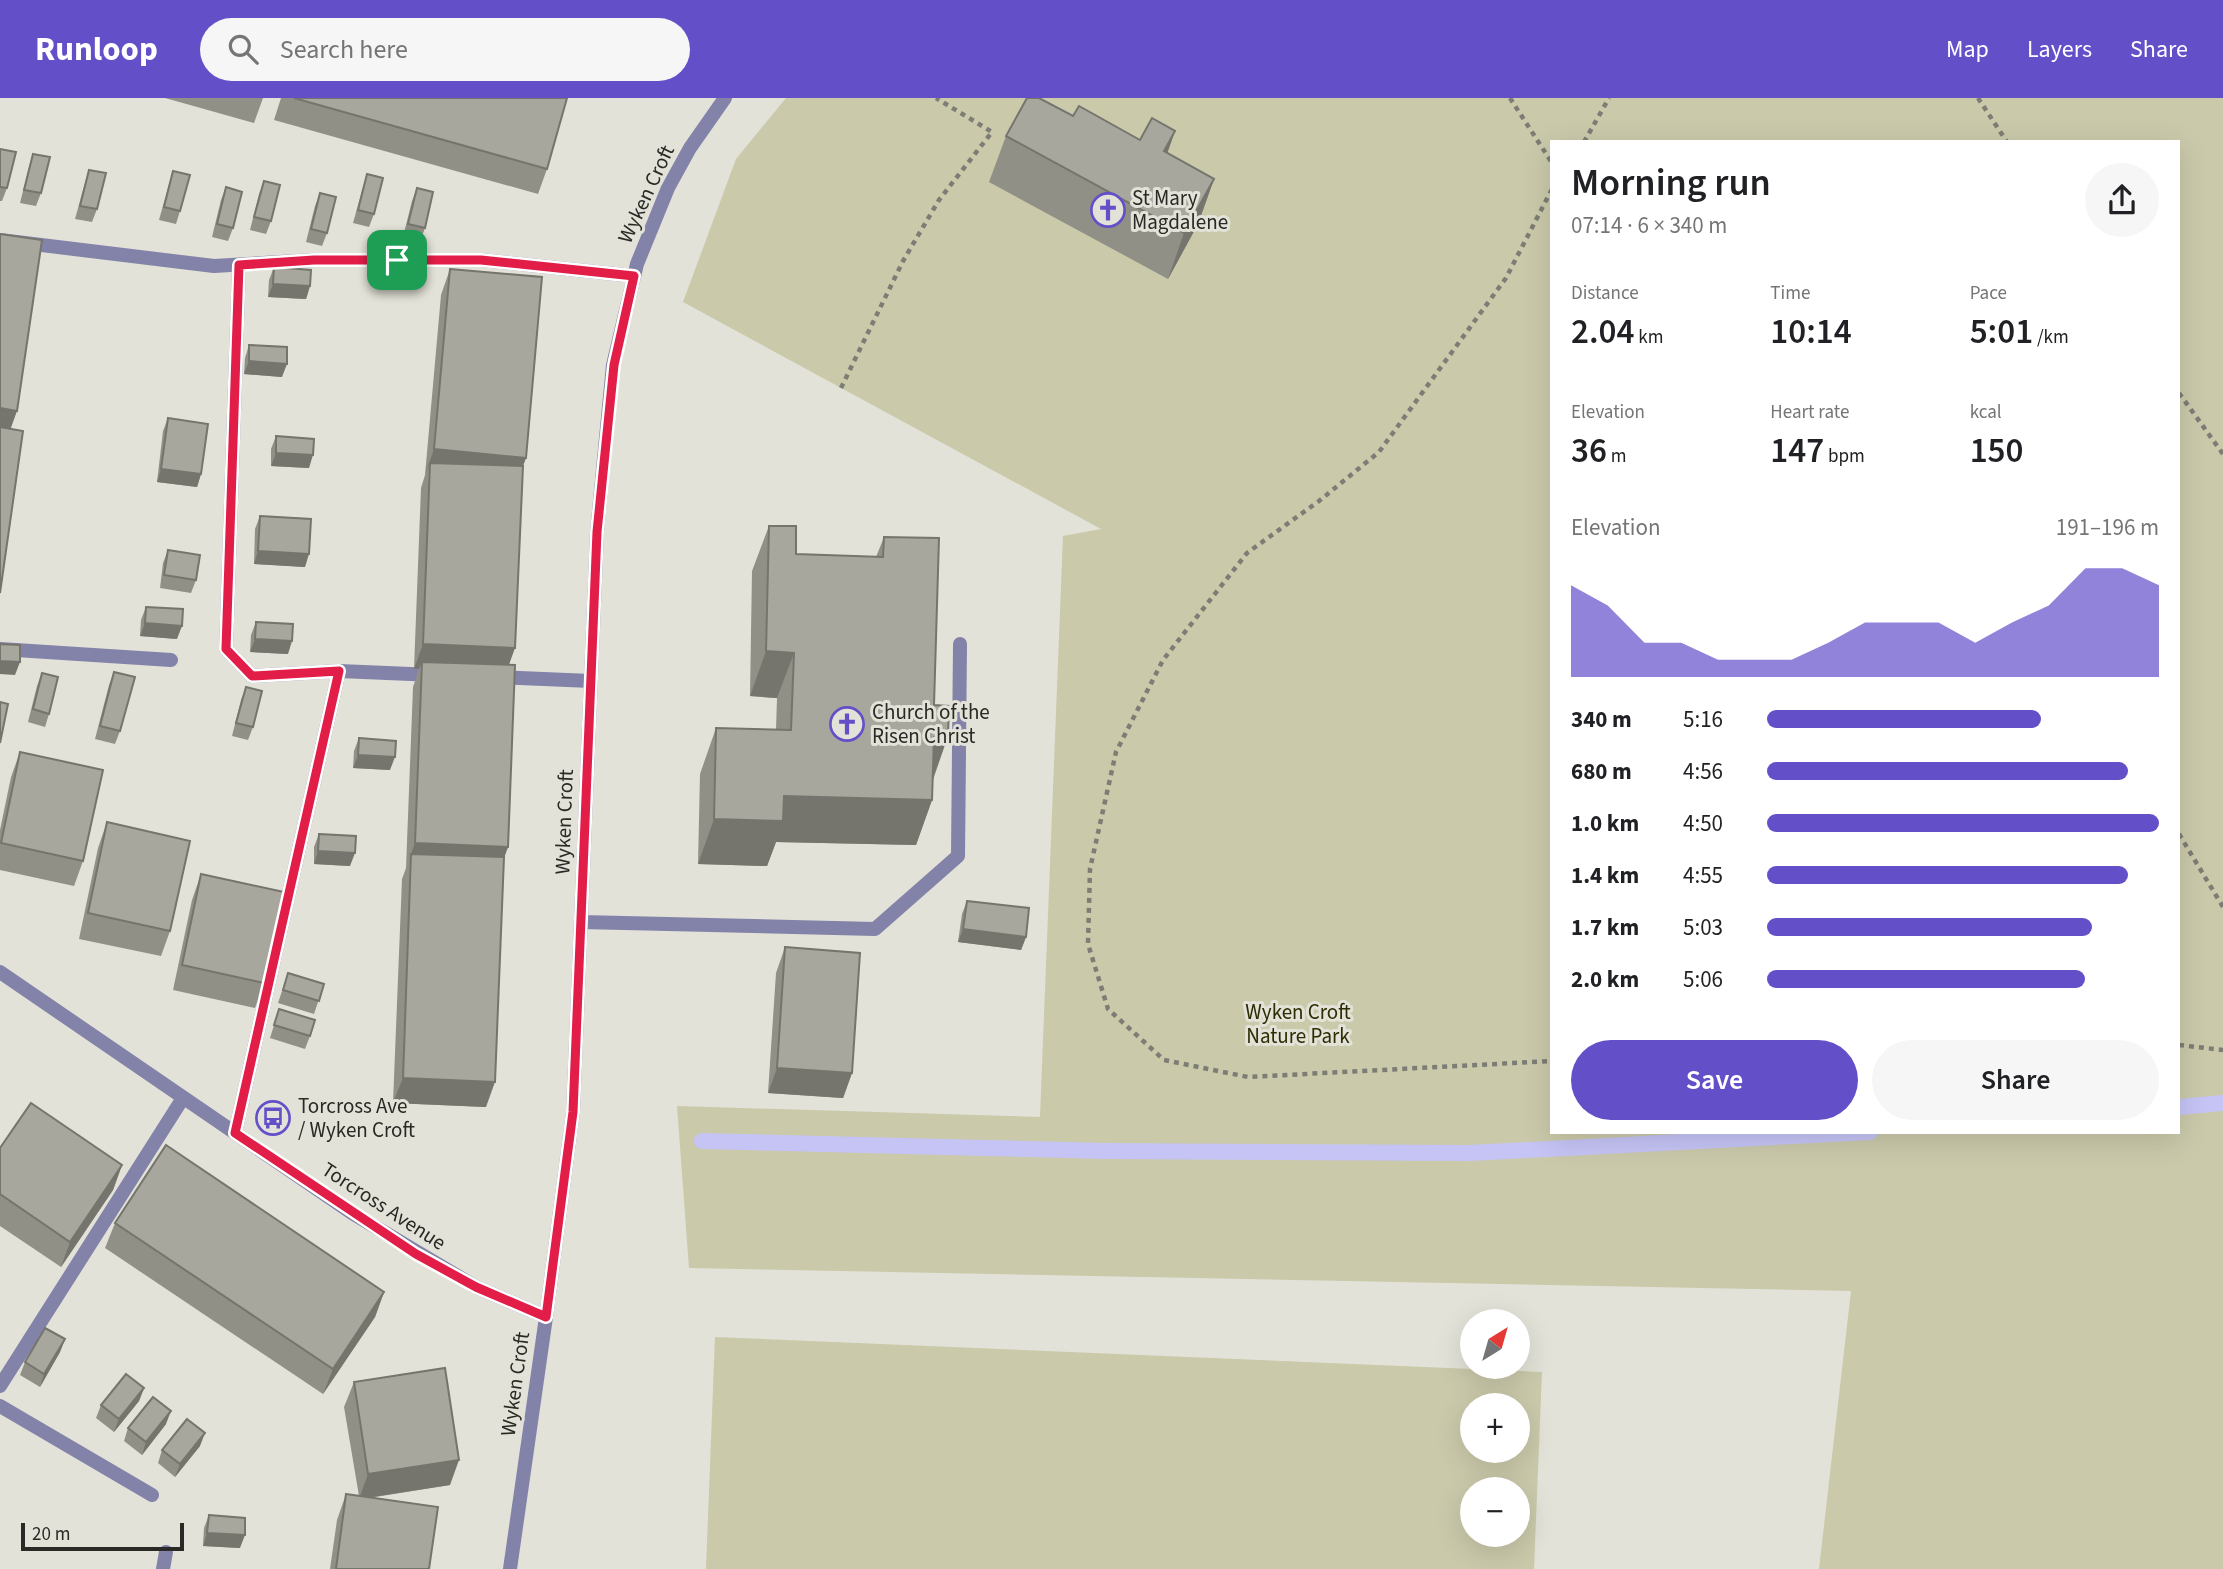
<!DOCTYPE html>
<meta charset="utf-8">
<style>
:root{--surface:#fff;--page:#f6f6f6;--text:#202124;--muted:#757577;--accent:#6350c9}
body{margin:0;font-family:"Source Sans 3",sans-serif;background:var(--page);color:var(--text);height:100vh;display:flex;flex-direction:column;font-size:26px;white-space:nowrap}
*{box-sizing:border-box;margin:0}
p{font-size:23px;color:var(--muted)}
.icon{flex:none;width:38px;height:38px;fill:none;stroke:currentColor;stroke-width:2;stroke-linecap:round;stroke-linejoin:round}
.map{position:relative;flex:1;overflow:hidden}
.sheet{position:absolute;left:1550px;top:42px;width:630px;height:994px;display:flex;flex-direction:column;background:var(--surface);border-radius:0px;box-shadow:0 7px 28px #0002}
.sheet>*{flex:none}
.needle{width:46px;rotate:37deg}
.fabs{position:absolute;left:1460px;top:1211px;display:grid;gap:14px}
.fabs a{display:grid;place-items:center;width:70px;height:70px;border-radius:50%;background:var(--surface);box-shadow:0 7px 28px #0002;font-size:35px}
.scale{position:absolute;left:21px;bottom:18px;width:163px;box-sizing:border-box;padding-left:7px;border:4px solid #292925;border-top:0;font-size:19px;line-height:24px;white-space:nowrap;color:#292925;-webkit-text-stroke:5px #e2e2d8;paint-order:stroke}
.pin{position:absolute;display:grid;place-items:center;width:60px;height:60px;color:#fff;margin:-30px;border-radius:14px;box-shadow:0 4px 10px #0006}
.round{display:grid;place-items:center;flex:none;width:74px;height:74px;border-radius:37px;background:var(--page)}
.summary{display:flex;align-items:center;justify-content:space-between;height:119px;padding:0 21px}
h1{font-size:38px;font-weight:600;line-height:52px}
.figures{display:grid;grid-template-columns:repeat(3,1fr);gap:10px;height:119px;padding:7px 21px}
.figures div{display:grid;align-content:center}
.figures b{font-size:35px;font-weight:600}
.figures small{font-size:19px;font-weight:400}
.figures p{font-size:19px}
.chart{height:196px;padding:14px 21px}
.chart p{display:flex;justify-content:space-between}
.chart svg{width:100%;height:126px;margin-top:7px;fill:var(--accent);opacity:.7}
.cta{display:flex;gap:14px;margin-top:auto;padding:14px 21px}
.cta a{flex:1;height:80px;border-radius:42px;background:var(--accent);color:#fff;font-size:28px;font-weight:600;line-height:80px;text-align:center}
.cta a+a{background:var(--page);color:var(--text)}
ul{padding:0 21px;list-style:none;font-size:23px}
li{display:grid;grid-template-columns:112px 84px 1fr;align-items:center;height:52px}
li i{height:18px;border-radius:9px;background:var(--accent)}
header{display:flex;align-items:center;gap:42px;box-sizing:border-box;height:98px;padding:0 35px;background:var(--accent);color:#fff}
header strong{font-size:33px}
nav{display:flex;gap:38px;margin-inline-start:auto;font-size:24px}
.search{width:490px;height:63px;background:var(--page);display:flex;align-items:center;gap:18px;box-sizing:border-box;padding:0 24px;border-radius:38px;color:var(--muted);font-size:26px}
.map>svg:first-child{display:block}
</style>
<header>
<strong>Runloop</strong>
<div class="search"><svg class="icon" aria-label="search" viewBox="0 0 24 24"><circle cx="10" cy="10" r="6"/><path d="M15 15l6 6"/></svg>Search here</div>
<nav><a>Map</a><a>Layers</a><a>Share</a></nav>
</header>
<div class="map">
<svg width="2223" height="1471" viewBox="0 0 2223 1471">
<rect width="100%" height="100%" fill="#e2e2d8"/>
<!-- green -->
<g fill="#cac9aa" fill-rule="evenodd">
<path d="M 786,0 L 2223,0 L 2223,1471 L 1819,1471 L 1851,1193 L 689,1170 L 677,1008 L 1040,1019 L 1063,438 L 1101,431 L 683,204 L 736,61 ZM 1552,44 L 2179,44 L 2179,1034 L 1552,1034 Z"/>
<path d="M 715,1239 L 1542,1274 L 1534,1471 L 706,1471 ZM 1472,1307 L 1517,1307 L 1517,1353 L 1472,1353 ZM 1472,1391 L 1517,1391 L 1517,1437 L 1472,1437 Z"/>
</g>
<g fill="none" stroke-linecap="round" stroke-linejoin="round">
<!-- stream -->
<g stroke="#c5c4f5" stroke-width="16">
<path d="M 2179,1009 L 2223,1005"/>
<path d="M 702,1043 L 1106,1053 L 1470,1055 L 1870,1034"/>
</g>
<!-- path -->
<g stroke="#7d7d76" stroke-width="4.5" stroke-dasharray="5 5" stroke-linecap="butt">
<path d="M 1510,0 L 1552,65"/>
<path d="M 1978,0 L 2007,44"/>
<path d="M 1584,44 L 1609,0"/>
<path d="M 1552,91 L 1506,180 L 1379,354 L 1319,403 L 1247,455 L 1163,562 L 1116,654 L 1090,771 L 1088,846 L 1108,911 L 1164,962 L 1248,979 L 1552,963"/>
<path d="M 841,290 L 903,163 L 939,102 L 992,34 L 936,0"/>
<path d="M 2179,295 L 2223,356"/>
<path d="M 2179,736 L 2223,809"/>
<path d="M 2179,947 L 2223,952"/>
</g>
<!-- service -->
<g stroke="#8382a9" stroke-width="14">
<path d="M 0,142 L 214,168 L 314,162 L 481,162 L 634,178"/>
<path d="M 239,167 L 226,551 L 252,578 L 339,573"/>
<path d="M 0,551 L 171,562"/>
<path d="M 498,579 L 591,583"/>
<path d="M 581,824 L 875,831 L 958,758 L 960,546"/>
<path d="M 235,1035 L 339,573 L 435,577"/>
<path d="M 0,1288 L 183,1000"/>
<path d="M 0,1308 L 152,1397"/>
<path d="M 163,1471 L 166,1454"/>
</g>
<!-- minor -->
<path stroke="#8382a9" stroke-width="14" d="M 510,1471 L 546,1219"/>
<!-- tertiary -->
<path stroke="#8382a9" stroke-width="14" d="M 0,874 L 352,1115 L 476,1189 L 546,1219 L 573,1014 L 597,434 L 613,267 L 637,166 L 668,90 L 690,50 L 725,0"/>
</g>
<!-- wall -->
<g fill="#909087">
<path d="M 165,0 L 263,0 L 254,25 Z"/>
<path d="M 281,0 L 567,0 L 547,71 L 538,96 L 274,22 Z"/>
<path d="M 1073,18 L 1140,42 L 1175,33 L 1167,55 L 1214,81 L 1198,126 L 1168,181 L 989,84 L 1006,38 Z"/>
<path d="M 0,51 L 7,90 L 2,103 L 0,103 Z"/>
<path d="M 33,56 L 41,95 L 36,108 L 20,105 L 29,69 Z"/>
<path d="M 89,72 L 97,111 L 92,124 L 75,121 L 85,85 Z"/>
<path d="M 173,73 L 180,113 L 176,126 L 159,122 L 169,86 Z"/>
<path d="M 367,76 L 374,116 L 369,129 L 353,125 L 363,89 Z"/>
<path d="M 264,83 L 271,123 L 266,136 L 250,132 L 259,96 Z"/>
<path d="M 226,89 L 233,130 L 228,143 L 212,139 L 221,102 Z"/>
<path d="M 417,90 L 425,130 L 420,143 L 403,139 L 412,103 Z"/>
<path d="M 320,95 L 327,135 L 322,148 L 306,144 L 315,108 Z"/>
<path d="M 274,169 L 310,188 L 306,201 L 268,199 L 269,182 Z"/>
<path d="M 450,171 L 526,360 L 523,368 L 509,567 L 508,749 L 504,759 L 486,1009 L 393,1005 L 402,781 L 406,770 L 413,589 L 419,571 L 414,571 L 421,390 L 425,377 L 441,197 Z"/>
<path d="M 249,247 L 282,279 L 244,276 L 245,260 Z"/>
<path d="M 168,320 L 201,376 L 197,389 L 157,384 L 163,333 Z"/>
<path d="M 276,338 L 309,370 L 271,368 L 271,351 Z"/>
<path d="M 260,418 L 305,469 L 254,466 L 255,431 Z"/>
<path d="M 769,428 L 796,456 L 876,459 L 884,439 L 934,607 L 948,638 L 933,682 L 932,702 L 916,747 L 776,744 L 767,768 L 698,766 L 700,676 L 716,630 L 776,632 L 777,600 L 750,598 L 752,473 Z"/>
<path d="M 168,452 L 196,482 L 191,495 L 160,490 L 163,465 Z"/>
<path d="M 146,509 L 177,541 L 140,538 L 141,522 Z"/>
<path d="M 256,524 L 288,556 L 250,554 L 251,537 Z"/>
<path d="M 114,574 L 120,633 L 115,646 L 95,641 L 109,587 Z"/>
<path d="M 42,575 L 49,616 L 45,629 L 28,624 L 37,588 Z"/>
<path d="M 246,589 L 253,629 L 248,642 L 232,638 L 241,602 Z"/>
<path d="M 359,640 L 390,672 L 353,670 L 354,653 Z"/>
<path d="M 20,654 L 83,763 L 74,788 L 0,772 L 0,732 L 11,679 Z"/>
<path d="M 107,724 L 170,833 L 161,858 L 79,841 L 98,750 Z"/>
<path d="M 319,736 L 350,768 L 314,766 L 314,749 Z"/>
<path d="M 201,776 L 264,885 L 255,910 L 173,892 L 192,802 Z"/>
<path d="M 967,803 L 1026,839 L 1021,852 L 958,844 L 962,816 Z"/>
<path d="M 785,849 L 852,975 L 843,1000 L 768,995 L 776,875 Z"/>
<path d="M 288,875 L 324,886 L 314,916 L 278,905 Z"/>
<path d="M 279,911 L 310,938 L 305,951 L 270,940 Z"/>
<path d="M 0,1050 L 122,1067 L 113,1092 L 61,1169 L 0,1128 Z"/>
<path d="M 115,1125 L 384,1194 L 375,1219 L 323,1296 L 105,1150 Z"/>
<path d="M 65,1241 L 60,1254 L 40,1289 L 20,1277 L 25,1264 Z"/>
<path d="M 354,1284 L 450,1387 L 369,1400 L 429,1471 L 330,1471 L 337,1422 L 346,1396 L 359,1398 L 344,1309 Z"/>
<path d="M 144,1290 L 139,1303 L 114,1334 L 96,1320 L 101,1307 Z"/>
<path d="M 166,1326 L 142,1357 L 124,1343 L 128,1330 Z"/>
<path d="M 200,1348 L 175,1379 L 158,1365 L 162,1352 Z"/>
<path d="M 209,1417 L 240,1450 L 203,1448 L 204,1430 Z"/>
</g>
<!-- shaded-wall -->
<g fill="#75756e">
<path d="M 1175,33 L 1159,79 L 1164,53 Z"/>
<path d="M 1214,81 L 1198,126 L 1168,181 L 1184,135 Z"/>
<path d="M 273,186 L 310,188 L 306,201 L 268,199 Z"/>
<path d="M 249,263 L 287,266 L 282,279 L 244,276 Z"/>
<path d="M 0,310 L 17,313 L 8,338 L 0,337 Z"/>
<path d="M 434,351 L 526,360 L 516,385 L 430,365 L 425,377 Z"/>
<path d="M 276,355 L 313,357 L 309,370 L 271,368 Z"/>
<path d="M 161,371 L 201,376 L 197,389 L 157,384 Z"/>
<path d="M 258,453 L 309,456 L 305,469 L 254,466 Z"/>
<path d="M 145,525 L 182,528 L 177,541 L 140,538 Z"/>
<path d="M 255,541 L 292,543 L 288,556 L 250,554 Z"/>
<path d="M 423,546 L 515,550 L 506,575 L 422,564 L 419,571 L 414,571 Z"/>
<path d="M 766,553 L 794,555 L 777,600 L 750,598 Z"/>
<path d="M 0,563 L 20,564 L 15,577 L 0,576 Z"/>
<path d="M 948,638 L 932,683 L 934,639 Z"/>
<path d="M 358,657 L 395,659 L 390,672 L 353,670 Z"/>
<path d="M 784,698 L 932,702 L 916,747 L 776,744 L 767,768 L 698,766 L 714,721 Z"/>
<path d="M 415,745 L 508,749 L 499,774 L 411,756 Z"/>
<path d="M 318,753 L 355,755 L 350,768 L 314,766 Z"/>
<path d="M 963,831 L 1026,839 L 1021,852 L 958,844 Z"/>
<path d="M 777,970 L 852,975 L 843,1000 L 768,995 Z"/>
<path d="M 403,980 L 495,984 L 486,1009 L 393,1005 Z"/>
<path d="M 122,1067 L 113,1092 L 61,1169 L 70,1144 Z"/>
<path d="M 384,1194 L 375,1219 L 323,1296 L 333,1271 Z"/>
<path d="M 65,1241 L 60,1254 L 40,1289 L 44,1276 Z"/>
<path d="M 144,1290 L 139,1303 L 114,1334 L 119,1321 Z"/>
<path d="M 171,1313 L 166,1326 L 142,1357 L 146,1344 Z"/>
<path d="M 205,1335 L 200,1348 L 175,1379 L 180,1366 Z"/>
<path d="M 459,1362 L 450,1387 L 359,1401 L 368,1376 Z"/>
<path d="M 207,1435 L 245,1437 L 240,1450 L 203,1448 Z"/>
</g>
<!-- building -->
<g fill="#a7a79d" stroke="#75756e" stroke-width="2">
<path d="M 294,0 L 567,0 L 547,71 Z"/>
<path d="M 1027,0 L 1039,0 L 1073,18 L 1079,8 L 1140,42 L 1152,20 L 1175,33 L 1164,53 L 1214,81 L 1184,135 L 1006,38 Z"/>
<path d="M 0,51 L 16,54 L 7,90 L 0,89 Z"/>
<path d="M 33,56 L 50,59 L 41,95 L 24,92 Z"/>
<path d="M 89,72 L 106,75 L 97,111 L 80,108 Z"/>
<path d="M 173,73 L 190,77 L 180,113 L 164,109 Z"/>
<path d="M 367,76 L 383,80 L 374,116 L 358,112 Z"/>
<path d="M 264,83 L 280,87 L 271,123 L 254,119 Z"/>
<path d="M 226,89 L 242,94 L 233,130 L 217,126 Z"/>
<path d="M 417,90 L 433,94 L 425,130 L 408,126 Z"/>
<path d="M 320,95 L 336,99 L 327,135 L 311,131 Z"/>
<path d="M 0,136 L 42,142 L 17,313 L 0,310 Z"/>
<path d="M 274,169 L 311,172 L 310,188 L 273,186 Z"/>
<path d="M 450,171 L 542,179 L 526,360 L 434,351 Z"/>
<path d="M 249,247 L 287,249 L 287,266 L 249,263 Z"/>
<path d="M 168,320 L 208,326 L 201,376 L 161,371 Z"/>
<path d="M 0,329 L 23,333 L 0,495 Z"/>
<path d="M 276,338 L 314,341 L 313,357 L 276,355 Z"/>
<path d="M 430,365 L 523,368 L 515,550 L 423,546 Z"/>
<path d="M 260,418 L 311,421 L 309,456 L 258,453 Z"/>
<path d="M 769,428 L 796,428 L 796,456 L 883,459 L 884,439 L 939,440 L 934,607 L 949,608 L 948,638 L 934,639 L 932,702 L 784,698 L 783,723 L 714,721 L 716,630 L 791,632 L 794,555 L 766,553 Z"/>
<path d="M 168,452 L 200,457 L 196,482 L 164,477 Z"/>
<path d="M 146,509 L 183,511 L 182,528 L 145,525 Z"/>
<path d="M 256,524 L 293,526 L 292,543 L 255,541 Z"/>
<path d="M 0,546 L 20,547 L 20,564 L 0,563 Z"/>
<path d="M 422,564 L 515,567 L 508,749 L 415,745 Z"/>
<path d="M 114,574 L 135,579 L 120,633 L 100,628 Z"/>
<path d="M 42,575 L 58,579 L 49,616 L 33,611 Z"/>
<path d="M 246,589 L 262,593 L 253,629 L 236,625 Z"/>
<path d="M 0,604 L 8,606 L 0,645 Z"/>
<path d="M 359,640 L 396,643 L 395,659 L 358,657 Z"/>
<path d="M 20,654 L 103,672 L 83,763 L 1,745 Z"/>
<path d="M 107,724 L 190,743 L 170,833 L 88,815 Z"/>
<path d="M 319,736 L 356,738 L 355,755 L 318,753 Z"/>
<path d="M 411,756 L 504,759 L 495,984 L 403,980 Z"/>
<path d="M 201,776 L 284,794 L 264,885 L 182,867 Z"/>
<path d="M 967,803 L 1029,810 L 1026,839 L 963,831 Z"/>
<path d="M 785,849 L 860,855 L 852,975 L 777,970 Z"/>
<path d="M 288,875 L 324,886 L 319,903 L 283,892 Z"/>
<path d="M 279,911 L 315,922 L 310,938 L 274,927 Z"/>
<path d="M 31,1005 L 122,1067 L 70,1144 L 0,1096 L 0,1050 Z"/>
<path d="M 166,1047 L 384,1194 L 333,1271 L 115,1125 Z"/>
<path d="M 45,1230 L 65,1241 L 44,1276 L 25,1264 Z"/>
<path d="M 445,1270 L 459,1362 L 368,1376 L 354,1284 Z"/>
<path d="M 126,1276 L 144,1290 L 119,1321 L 101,1307 Z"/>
<path d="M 153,1299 L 171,1313 L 146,1344 L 128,1330 Z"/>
<path d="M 187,1321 L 205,1335 L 180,1366 L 162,1352 Z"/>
<path d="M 346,1396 L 438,1409 L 429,1471 L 336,1471 Z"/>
<path d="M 209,1417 L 245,1420 L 245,1437 L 207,1435 Z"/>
</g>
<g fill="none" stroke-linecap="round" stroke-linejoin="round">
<!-- route casing -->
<g stroke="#fff" stroke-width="14">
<path id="route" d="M 314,162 L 481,162 L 634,178 L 614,267 L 597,434 L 573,1014 L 546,1219 L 476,1189 L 416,1156 L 235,1035 L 339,573 L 252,578 L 226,551 L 239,167 Z"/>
</g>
<!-- route -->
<use href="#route" stroke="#e11d48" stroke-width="9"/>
</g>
<!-- icons -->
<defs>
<g id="church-ring" transform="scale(1.75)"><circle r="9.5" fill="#e2e2d8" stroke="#6350c9" stroke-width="1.5"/><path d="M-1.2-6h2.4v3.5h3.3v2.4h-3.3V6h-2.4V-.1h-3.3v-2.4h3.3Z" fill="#6350c9"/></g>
<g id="bus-ring" transform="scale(1.75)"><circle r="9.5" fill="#e2e2d8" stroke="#6350c9" stroke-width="1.5"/><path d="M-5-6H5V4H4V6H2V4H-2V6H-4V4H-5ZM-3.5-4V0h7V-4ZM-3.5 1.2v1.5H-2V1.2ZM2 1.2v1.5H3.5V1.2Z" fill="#6350c9"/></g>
</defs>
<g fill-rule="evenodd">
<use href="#church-ring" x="1108" y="112"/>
<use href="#church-ring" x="847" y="626"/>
<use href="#bus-ring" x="273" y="1020"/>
</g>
<g text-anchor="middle" stroke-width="6" stroke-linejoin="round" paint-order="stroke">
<!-- street labels -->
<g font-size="21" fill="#292925" stroke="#e2e2d8">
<text transform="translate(646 96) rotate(-65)" y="7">Wyken Croft</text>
<text transform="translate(564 724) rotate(-88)" y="7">Wyken Croft</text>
<text transform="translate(384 1108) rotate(33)" y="7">Torcross Avenue</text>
<text transform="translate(515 1286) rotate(-82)" y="7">Wyken Croft</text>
</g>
<!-- poi labels -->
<g font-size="21" fill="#292925" stroke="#e2e2d8" text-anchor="start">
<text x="1132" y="107">St Mary<tspan x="1132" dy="24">Magdalene</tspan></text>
<text x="872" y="621">Church of the<tspan x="872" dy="24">Risen Christ</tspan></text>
<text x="298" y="1015">Torcross Ave<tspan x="298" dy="24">/ Wyken Croft</tspan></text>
</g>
<!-- park labels -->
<g font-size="21" fill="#2e2c02" stroke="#e2e2d8">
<text x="1298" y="921">Wyken Croft<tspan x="1298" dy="24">Nature Park</tspan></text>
</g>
</g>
</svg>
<div class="fabs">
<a><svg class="needle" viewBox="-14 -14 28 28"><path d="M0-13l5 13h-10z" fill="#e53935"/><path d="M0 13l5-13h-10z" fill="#757577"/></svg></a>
<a>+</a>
<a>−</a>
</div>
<div class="scale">20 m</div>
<div class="pin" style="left:397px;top:162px;background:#1e9e55"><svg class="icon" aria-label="arrive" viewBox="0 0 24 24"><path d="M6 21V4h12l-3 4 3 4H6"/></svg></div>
<section class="sheet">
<div class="summary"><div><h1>Morning run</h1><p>07:14 · 6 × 340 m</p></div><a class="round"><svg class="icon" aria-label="share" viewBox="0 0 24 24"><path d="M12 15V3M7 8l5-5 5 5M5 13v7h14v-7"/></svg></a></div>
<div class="figures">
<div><p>Distance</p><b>2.04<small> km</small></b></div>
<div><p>Time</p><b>10:14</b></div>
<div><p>Pace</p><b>5:01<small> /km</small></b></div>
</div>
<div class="figures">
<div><p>Elevation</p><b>36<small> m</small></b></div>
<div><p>Heart rate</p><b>147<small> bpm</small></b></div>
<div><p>kcal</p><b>150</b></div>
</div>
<div class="chart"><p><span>Elevation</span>191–196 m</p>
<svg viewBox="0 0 160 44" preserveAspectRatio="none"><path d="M0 44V12L10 19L20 32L30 32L40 38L50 38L60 38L70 32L80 25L90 25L100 25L110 32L120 25L130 19L140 6L150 6L160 12V44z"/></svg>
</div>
<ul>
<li><b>340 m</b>5:16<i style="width:70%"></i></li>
<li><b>680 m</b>4:56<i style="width:92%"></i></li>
<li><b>1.0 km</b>4:50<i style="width:100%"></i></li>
<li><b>1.4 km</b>4:55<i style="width:92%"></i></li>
<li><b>1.7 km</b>5:03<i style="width:83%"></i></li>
<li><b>2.0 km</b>5:06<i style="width:81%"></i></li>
</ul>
<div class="cta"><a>Save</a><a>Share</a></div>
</section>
</div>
